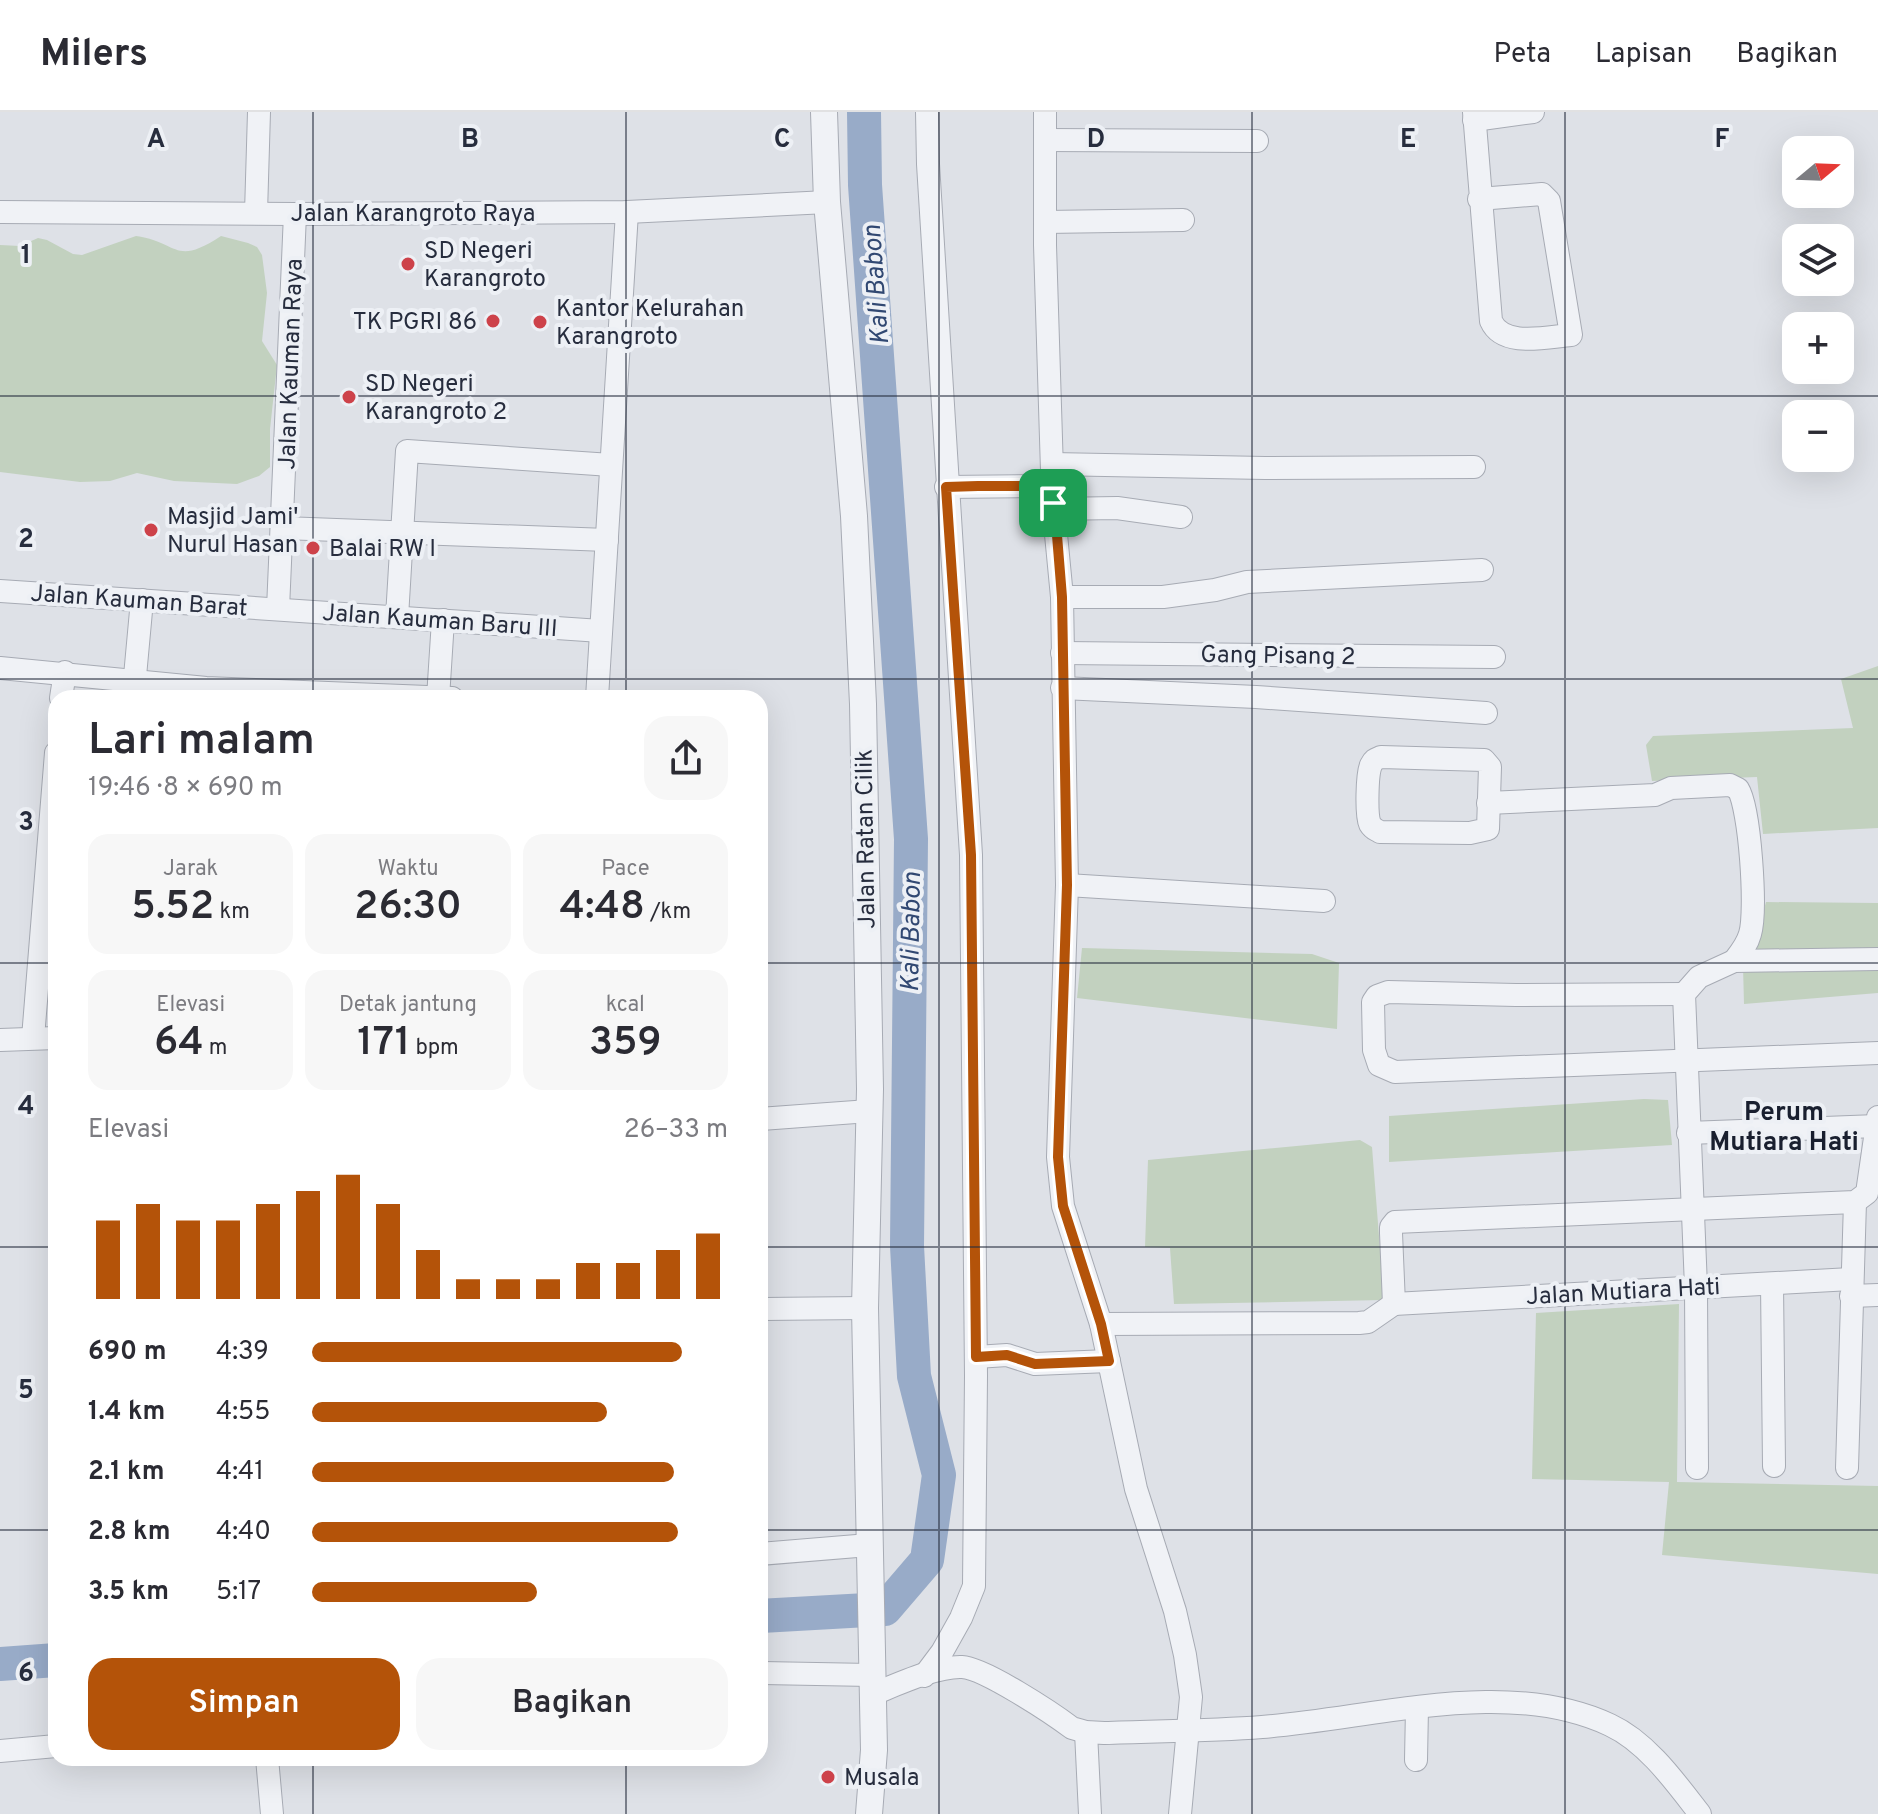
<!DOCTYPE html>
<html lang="id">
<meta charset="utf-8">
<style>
:root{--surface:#fff;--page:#f7f7f7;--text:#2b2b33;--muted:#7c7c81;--line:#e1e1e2;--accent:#b45309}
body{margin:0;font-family:Overpass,sans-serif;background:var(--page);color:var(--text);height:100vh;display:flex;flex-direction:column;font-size:30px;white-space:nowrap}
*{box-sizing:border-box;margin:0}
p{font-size:26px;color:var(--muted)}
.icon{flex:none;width:44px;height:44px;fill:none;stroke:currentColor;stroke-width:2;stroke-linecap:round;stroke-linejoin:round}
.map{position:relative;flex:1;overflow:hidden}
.drawer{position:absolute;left:48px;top:578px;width:720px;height:1076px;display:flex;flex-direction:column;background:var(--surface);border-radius:24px;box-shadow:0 8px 32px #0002}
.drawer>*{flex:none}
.needle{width:52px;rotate:71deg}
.tools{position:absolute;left:1782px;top:24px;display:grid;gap:16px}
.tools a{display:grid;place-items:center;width:72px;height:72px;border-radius:16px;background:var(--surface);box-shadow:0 8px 32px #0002;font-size:40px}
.pin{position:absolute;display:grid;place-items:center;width:68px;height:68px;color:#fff;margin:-34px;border-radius:16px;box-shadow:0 4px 12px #0006}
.round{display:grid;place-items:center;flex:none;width:84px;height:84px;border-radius:24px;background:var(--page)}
.headline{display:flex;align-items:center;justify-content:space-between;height:136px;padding:0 40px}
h1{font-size:44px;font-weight:600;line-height:60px}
.figures{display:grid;grid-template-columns:repeat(3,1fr);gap:12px;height:136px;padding:8px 40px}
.figures div{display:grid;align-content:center;border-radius:20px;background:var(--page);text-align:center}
.figures b{font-size:40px;font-weight:600}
.figures small{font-size:22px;font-weight:400}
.figures p{font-size:22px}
.chart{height:224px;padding:16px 40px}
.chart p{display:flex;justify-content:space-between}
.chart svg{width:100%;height:144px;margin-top:8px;stroke:var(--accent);stroke-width:6}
.primary-button{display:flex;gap:16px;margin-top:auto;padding:16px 40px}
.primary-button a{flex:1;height:92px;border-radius:24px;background:var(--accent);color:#fff;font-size:32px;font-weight:600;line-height:92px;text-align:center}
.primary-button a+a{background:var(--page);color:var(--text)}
ul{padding:0 40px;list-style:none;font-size:26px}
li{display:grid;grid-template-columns:128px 96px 1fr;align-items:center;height:60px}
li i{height:20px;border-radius:10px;background:var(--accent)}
header{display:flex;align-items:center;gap:48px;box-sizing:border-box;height:112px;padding:0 40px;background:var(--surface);border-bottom:2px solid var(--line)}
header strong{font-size:38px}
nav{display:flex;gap:44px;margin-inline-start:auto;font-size:28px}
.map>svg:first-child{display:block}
</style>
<header>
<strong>Milers</strong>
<nav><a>Peta</a><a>Lapisan</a><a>Bagikan</a></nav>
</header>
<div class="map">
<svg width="1878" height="1702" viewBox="0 0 1878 1702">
<rect width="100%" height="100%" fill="#dee1e7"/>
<!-- green -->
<g fill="#c2d1bf">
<path d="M 136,124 C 179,130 174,155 221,124 L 248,131 L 257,135 L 262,143 L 267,181 L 262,229 L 277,253 L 270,317 L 270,355 L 259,364 L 237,372 L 174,369 L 137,361 L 110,369 L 80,370 L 0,360 L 0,133 L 20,134 L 38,126 L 47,128 L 73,142 L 82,143 Z"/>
<path d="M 1878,554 L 1878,716 L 1763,722 L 1757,665 L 1652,669 L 1646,633 L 1653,624 L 1853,616 L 1841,567 Z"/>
<path d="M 1766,790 L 1878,791 L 1878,881 L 1744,892 L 1743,854 L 1757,823 Z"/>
<path d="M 1082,836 L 1312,842 L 1339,851 L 1337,917 L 1077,886 Z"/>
<path d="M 1644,987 L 1668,988 L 1672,1033 L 1389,1050 L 1389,1004 Z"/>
<path d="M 1360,1028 L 1372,1035 L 1384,1188 L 1174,1192 L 1170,1136 L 1145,1135 L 1148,1048 Z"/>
<path d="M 1679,1192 L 1677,1370 L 1878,1374 L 1878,1462 L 1662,1443 L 1669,1370 L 1532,1367 L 1536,1201 Z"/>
</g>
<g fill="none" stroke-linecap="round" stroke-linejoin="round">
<!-- river -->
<g stroke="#98abc8" stroke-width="34">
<path d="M 760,1504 L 885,1497 L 927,1448 L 939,1363 L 914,1264 L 907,1134 L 911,727 L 865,73 L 864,0"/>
<path d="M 0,1552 L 56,1548"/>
</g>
<!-- minor casing -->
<g stroke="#a7abb4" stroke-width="24">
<g id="minor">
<path d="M 1045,0 L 1045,133 L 1053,391 L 1062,485 L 1067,773 L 1058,1045 L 1063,1094 L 1101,1212 L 1136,1377 L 1175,1499 L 1185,1543 L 1191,1585 L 1180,1702"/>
<path d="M 1474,0 L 1491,209 C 1503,236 1546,225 1571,223 L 1549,89 L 1542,82 L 1479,87"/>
<path d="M 1474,8 L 1533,0"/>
<path d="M 1045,28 L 1257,29"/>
<path d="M 0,100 L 295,102 L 627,100 L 827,90"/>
<path d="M 256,101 L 259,0"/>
<path d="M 1045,110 L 1183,108"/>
<path d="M 1052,352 L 1265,356 L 1474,355"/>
<path d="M 946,375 L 1053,374"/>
<path d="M 1054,397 L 1117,396 L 1181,405"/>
<path d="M 283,416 L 607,428"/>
<path d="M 0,479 L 601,519"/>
<path d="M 1062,485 L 1163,485 L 1215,478 L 1247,470 L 1482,458"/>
<path d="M 278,497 L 295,102"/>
<path d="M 397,505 L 407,339 L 611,353"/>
<path d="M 1062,541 L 1494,545"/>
<path d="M 0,556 L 206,576 L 452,586"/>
<path d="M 1062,576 L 1256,585 L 1486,601"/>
<path d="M 61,586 L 65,560"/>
<path d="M 133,586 L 142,488"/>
<path d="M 438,586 L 443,508"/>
<path d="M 597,586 L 627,100"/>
<path d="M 1381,645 L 1484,648 L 1490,655 L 1488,717 L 1470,721 L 1380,720 C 1375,717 1373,717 1370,712 C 1366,703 1367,662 1371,653 C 1374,647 1376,647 1381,645 Z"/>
<path d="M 1488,691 L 1655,683 L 1671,676 L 1730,673 L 1738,677 C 1750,696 1757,799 1750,822 C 1747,833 1741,840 1734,849"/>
<path d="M 1067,773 L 1324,789"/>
<path d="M 1684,882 L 1516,883 L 1388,880 L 1377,884 L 1373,890 L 1374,938 L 1379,953 L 1395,960 L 1878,941"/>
<path d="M 33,926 L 56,641"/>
<path d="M 0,928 L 56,926"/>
<path d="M 760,1007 L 869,999"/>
<path d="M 1688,1021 L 1877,1014"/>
<path d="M 1772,1172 L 1774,1354"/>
<path d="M 1851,1184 L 1878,1183"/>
<path d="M 1394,1192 L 1391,1121 L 1391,1115 L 1395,1110 L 1855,1090 L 1867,1081 L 1878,1005"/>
<path d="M 1394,1192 L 1851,1167"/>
<path d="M 760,1197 L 865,1196"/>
<path d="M 1101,1212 L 1359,1211 L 1368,1210 L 1394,1192"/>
<path d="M 976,1245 L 1007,1243 L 1035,1252 L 1109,1249"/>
<path d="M 1697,1356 L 1696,1175 L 1684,882 L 1699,865 L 1734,849 L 1878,847"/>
<path d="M 1847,1356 L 1855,1090"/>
<path d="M 760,1442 L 869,1433"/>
<path d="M 760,1561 L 871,1563"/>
<path d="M 924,1564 L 942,1540 L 961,1506 L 974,1474 L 976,1264 L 971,743 L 928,52 L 927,0"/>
<path d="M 871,1583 C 896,1573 936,1554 962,1555 C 984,1556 1052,1601 1072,1616 L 1086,1620 L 1104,1621 C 1157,1619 1210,1619 1262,1615 C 1372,1607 1506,1564 1610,1613 C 1647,1630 1676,1671 1700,1702"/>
<path d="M 1086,1620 L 1090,1702"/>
<path d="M 0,1639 L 56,1634"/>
<path d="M 267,1646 L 272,1702"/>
<path d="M 1416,1648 L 1417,1596"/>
</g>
</g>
<!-- tertiary casing -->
<g stroke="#a7abb4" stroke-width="28">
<path id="tertiary" d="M 824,0 L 827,90 L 854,404 L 863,592 L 870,977 L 865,1196 L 874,1638 L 869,1702"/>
</g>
<!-- minor -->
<use href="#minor" stroke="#f0f2f6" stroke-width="22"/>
<!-- tertiary -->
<use href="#tertiary" stroke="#f0f2f6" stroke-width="26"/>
</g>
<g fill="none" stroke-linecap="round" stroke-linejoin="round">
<!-- route casing -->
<g stroke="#fff" stroke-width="16">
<path id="route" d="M 978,374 L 1053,374 L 1062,485 L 1067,773 L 1058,1045 L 1063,1094 L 1101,1212 L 1109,1249 L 1035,1252 L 1007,1243 L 976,1245 L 971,743 L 946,375 Z"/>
</g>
<!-- route -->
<use href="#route" stroke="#b45309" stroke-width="10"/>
</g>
<!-- grid -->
<path fill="none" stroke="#272d3e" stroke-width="2" stroke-opacity="0.55" d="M 313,0 L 313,586M 626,0 L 626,586M 939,0 L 939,1702M 1252,0 L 1252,1702M 1565,0 L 1565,1702M 0,284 L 1878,284M 0,567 L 1878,567M 0,851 L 56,851M 760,851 L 1878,851M 0,1135 L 56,1135M 760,1135 L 1878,1135M 0,1418 L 56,1418M 760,1418 L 1878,1418M 313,1646 L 313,1702M 626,1646 L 626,1702"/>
<!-- markers -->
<g fill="#cd424a" stroke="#edf0f5" stroke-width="3">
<circle cx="408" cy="152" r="8"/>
<circle cx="493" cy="209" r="8"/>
<circle cx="540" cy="210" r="8"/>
<circle cx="349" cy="285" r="8"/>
<circle cx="151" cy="418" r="8"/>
<circle cx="313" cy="436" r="8"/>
<circle cx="828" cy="1665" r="8"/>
</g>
<g text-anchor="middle" stroke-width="8" stroke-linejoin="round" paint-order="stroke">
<!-- street labels -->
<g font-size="24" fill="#272d3e" stroke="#edf0f5">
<text x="413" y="109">Jalan Karangroto Raya</text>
<text transform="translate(290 252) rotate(-88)" y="8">Jalan Kauman Raya</text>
<text transform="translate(139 488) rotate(4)" y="8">Jalan Kauman Barat</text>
<text transform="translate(440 508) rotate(4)" y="8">Jalan Kauman Baru III</text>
<text transform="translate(1278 543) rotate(1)" y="8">Gang Pisang 2</text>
<text transform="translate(865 727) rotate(-91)" y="8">Jalan Ratan Cilik</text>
<text transform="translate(1623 1179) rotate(-3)" y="8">Jalan Mutiara Hati</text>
</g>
<!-- poi labels -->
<g font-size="24" fill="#272d3e" stroke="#edf0f5" text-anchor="start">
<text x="424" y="146">SD Negeri<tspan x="424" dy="28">Karangroto</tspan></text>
<text x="556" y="204">Kantor Kelurahan<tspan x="556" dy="28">Karangroto</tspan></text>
<text x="477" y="217" text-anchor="end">TK PGRI 86</text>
<text x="365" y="279">SD Negeri<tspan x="365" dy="28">Karangroto 2</tspan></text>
<text x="167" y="412">Masjid Jami'<tspan x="167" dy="28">Nurul Hasan</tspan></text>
<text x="329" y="444">Balai RW I</text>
<text x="844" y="1673">Musala</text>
</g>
<!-- water labels -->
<g font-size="26" font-style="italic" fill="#314872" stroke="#edf0f5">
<text transform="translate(875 173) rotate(-94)" y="9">Kali Babon</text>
<text transform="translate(910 820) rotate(-89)" y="9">Kali Babon</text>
</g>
<!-- neighbourhood labels -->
<g font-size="26" font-weight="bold" fill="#191f2f" stroke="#edf0f5">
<text x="1784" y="1008">Perum<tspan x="1784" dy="30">Mutiara Hati</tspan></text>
</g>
</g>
<g font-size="26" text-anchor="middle" font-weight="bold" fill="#272d3e" stroke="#edf0f5" stroke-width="8" stroke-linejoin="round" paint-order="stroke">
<text x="156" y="35">A</text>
<text x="470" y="35">B</text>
<text x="782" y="35">C</text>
<text x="1096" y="35">D</text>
<text x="1408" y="35">E</text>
<text x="1722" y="35">F</text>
<text x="26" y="151">1</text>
<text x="26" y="435">2</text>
<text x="26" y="718">3</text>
<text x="26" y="1002">4</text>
<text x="26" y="1286">5</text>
<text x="26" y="1569">6</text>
</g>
</svg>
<div class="tools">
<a><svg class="needle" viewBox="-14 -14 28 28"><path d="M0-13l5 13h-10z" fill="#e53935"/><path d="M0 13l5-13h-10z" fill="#7c7c81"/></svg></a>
<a><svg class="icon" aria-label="layers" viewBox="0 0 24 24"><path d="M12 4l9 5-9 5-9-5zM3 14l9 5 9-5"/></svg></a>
<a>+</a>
<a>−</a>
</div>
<div class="pin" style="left:1053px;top:391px;background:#1e9e55"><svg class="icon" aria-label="arrive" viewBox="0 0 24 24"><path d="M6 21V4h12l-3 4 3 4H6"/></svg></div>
<section class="drawer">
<div class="headline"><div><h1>Lari malam</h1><p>19:46 · 8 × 690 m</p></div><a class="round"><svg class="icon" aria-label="share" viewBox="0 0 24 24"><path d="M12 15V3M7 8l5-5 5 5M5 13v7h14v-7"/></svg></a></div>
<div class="figures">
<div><p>Jarak</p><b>5.52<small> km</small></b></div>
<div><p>Waktu</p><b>26:30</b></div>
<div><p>Pace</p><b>4:48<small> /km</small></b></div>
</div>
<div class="figures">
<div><p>Elevasi</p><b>64<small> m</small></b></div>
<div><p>Detak jantung</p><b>171<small> bpm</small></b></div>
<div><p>kcal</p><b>359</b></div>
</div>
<div class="chart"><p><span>Elevasi</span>26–33 m</p>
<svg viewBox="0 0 160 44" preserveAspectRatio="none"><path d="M5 44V20M15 44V15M25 44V20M35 44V20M45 44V15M55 44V11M65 44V6M75 44V15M85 44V29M95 44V38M105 44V38M115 44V38M125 44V33M135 44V33M145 44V29M155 44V24"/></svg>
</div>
<ul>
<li><b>690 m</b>4:39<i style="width:89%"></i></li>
<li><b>1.4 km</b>4:55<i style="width:71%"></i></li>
<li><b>2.1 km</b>4:41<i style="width:87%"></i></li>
<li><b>2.8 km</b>4:40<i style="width:88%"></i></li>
<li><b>3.5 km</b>5:17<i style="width:54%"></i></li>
</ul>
<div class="primary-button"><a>Simpan</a><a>Bagikan</a></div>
</section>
</div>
